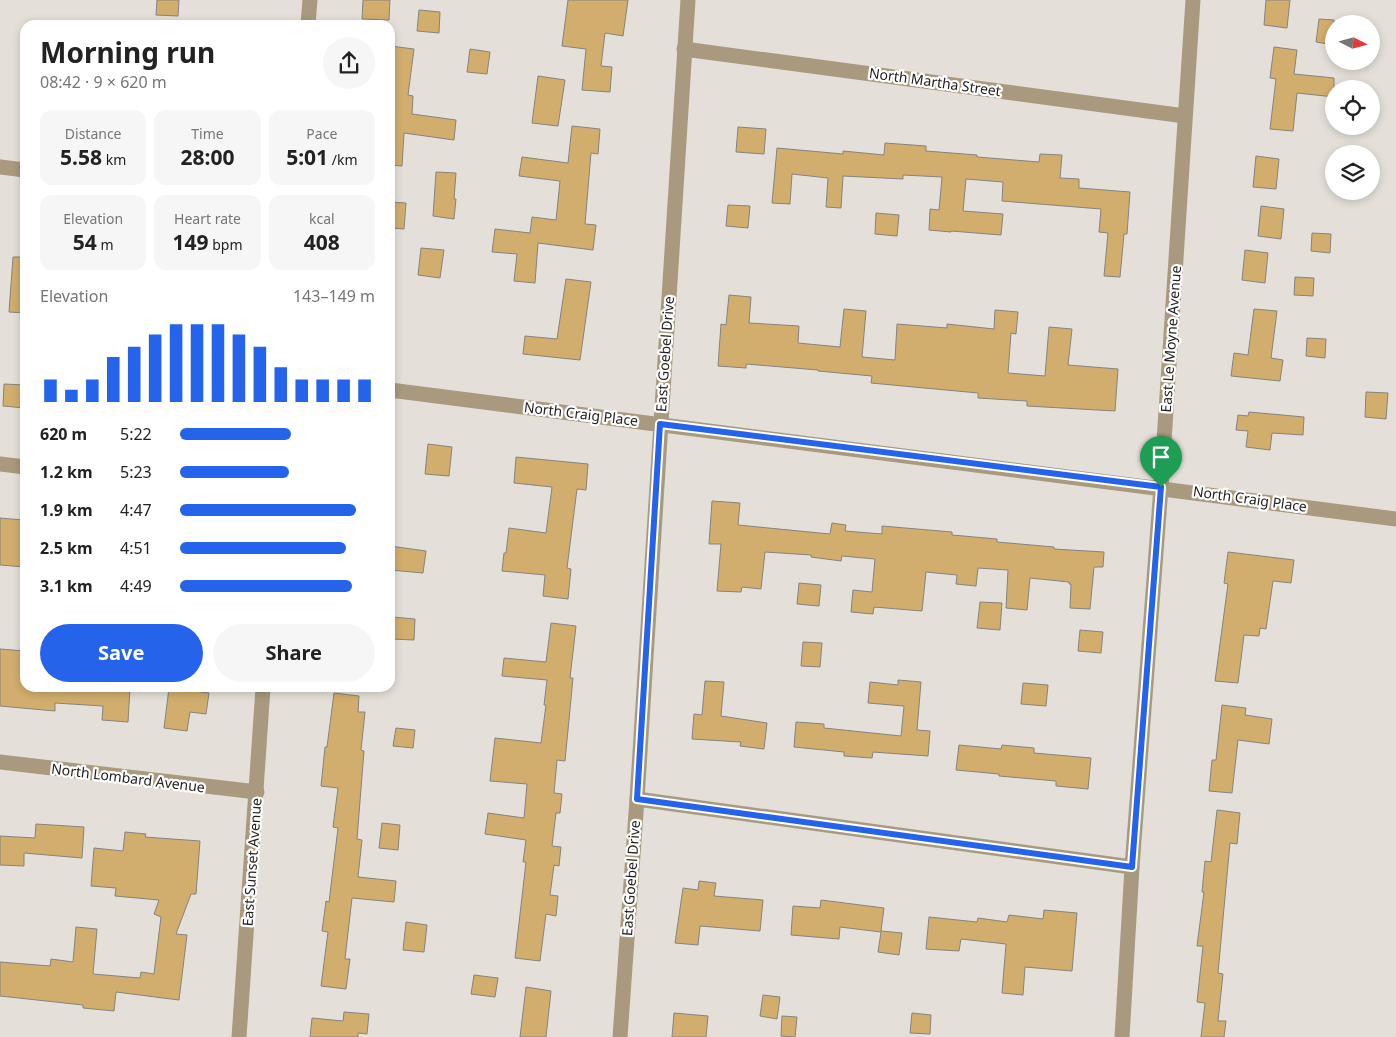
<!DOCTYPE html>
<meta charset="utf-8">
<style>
:root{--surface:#fff;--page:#f6f6f6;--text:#222;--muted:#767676;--accent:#2563eb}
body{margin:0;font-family:"Noto Sans",sans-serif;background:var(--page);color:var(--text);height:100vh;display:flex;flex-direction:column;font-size:19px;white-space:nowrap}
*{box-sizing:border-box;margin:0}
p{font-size:16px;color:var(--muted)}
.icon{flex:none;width:28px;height:28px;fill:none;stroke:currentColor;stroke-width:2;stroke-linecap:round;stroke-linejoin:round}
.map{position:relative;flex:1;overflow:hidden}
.side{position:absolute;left:20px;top:20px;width:375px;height:672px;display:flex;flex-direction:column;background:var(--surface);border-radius:15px;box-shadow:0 2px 8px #0003}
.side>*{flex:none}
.needle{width:32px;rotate:96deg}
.buttons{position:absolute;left:1325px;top:15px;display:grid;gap:10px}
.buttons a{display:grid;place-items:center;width:55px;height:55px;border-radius:50%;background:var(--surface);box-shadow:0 2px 8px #0003;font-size:25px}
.pin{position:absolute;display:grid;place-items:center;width:42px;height:42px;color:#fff;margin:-51px -21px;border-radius:50% 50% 50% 0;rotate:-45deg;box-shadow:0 0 5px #0007}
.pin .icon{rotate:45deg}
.round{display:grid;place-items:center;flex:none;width:52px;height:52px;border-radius:26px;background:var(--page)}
.headline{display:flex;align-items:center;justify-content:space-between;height:85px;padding:0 20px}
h1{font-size:28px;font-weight:700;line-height:38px}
.figures{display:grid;grid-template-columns:repeat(3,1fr);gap:8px;height:85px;padding:5px 20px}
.figures div{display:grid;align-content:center;border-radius:12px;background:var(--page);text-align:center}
.figures b{font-size:21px;font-weight:700}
.figures small{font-size:14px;font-weight:400}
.figures p{font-size:14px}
.chart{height:140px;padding:10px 20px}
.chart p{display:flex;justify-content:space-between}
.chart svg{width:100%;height:90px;margin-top:5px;stroke:var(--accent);stroke-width:6}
.button{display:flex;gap:10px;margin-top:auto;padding:10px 20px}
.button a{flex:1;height:58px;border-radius:30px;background:var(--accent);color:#fff;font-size:20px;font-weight:700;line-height:58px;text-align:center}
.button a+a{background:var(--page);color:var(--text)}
ul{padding:0 20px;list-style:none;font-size:16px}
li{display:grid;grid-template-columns:80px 60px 1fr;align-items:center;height:38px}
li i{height:12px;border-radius:6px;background:var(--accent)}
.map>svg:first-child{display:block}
</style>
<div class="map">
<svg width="1396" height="1037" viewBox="0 0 1396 1037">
<rect width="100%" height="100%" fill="#e4e0d9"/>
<!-- building -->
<g fill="#d1ae6d" stroke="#87837d">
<path d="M 157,0 L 179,0 L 178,16 L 156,15 Z"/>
<path d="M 363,0 L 390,0 L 389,20 L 362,19 Z"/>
<path d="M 568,0 L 628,0 L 623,36 L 605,33 L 601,66 L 612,67 L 610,92 L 582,90 L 586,49 L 562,46 Z"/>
<path d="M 1266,0 L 1290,0 L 1287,28 L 1264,25 Z"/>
<path d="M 419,10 L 440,12 L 439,33 L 417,31 Z"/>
<path d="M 1319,19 L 1334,20 L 1334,45 L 1316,42 Z"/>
<path d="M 390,46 L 414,49 L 408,95 L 413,96 L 412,114 L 456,120 L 454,140 L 404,133 L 402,166 L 390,165 Z"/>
<path d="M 1274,47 L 1297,50 L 1294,74 L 1334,78 L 1334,97 L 1297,93 L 1293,131 L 1270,129 L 1276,79 L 1270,78 Z"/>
<path d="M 470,49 L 490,52 L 487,74 L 467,72 Z"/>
<path d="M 538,76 L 565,80 L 558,126 L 532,123 Z"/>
<path d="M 572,126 L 600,129 L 598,154 L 591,153 L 585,224 L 596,225 L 593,250 L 538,243 L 535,283 L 514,281 L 517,254 L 492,252 L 495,229 L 530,233 L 532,217 L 556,220 L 560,181 L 519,176 L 522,157 L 568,163 Z"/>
<path d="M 738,127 L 766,129 L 764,154 L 736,152 Z"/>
<path d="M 885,143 L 926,146 L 926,151 L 977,155 L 977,157 L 1039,162 L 1040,154 L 1062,155 L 1060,178 L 1079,179 L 1079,188 L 1130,192 L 1127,234 L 1124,234 L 1120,277 L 1104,276 L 1108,233 L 1099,232 L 1101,209 L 1002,201 L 1003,182 L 966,179 L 963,211 L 1003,214 L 1001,235 L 951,231 L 951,232 L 929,230 L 930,209 L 939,210 L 942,177 L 903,175 L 903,179 L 843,176 L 841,208 L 826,207 L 828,178 L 792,174 L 790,204 L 772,203 L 777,148 L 843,154 L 843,151 L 884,155 Z"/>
<path d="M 1256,156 L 1279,159 L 1276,189 L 1253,187 Z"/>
<path d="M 436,172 L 456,173 L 454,199 L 456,199 L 454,219 L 433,216 Z"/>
<path d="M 390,202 L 406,203 L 404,229 L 390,228 Z"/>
<path d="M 728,205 L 750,206 L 748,228 L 726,226 Z"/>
<path d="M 1261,206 L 1284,209 L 1281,239 L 1258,236 Z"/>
<path d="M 876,213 L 899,215 L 897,236 L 875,234 Z"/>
<path d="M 1312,233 L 1331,234 L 1330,253 L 1311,251 Z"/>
<path d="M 421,248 L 444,250 L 440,278 L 418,275 Z"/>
<path d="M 1245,250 L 1268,253 L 1265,283 L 1242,280 Z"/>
<path d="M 13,257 L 25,257 L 25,313 L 9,312 Z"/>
<path d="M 1295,277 L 1314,278 L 1313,296 L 1294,295 Z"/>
<path d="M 566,279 L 591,282 L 580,360 L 523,354 L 525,336 L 557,339 Z"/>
<path d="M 729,295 L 751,297 L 749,323 L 799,326 L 798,343 L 840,347 L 844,309 L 866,311 L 862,357 L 895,360 L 897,324 L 947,328 L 947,324 L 994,329 L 995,310 L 1018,312 L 1016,334 L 1011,333 L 1008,373 L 1045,376 L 1049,327 L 1072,329 L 1068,365 L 1118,369 L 1115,411 L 1027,406 L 1027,401 L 978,398 L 978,393 L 871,383 L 872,376 L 818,371 L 818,370 L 746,364 L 746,368 L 718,366 L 721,324 L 726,325 Z"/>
<path d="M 1254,309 L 1277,311 L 1271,358 L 1283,360 L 1280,381 L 1231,376 L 1234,353 L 1248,355 Z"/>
<path d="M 1307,338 L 1326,339 L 1325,358 L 1306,356 Z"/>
<path d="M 4,384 L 25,385 L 25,408 L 3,406 Z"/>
<path d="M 1366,392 L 1388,393 L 1386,419 L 1365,417 Z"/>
<path d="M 1249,412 L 1304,417 L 1303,435 L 1272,433 L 1270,450 L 1246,447 L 1248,431 L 1236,430 L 1238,415 L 1248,416 Z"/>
<path d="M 428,444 L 452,447 L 449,476 L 425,474 Z"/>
<path d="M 516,457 L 588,464 L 586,490 L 577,489 L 567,568 L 571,569 L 568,599 L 543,596 L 545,575 L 502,571 L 504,553 L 506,553 L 509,528 L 546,533 L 552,487 L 514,483 Z"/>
<path d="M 712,501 L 740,503 L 738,525 L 830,534 L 832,523 L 846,525 L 845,531 L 882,534 L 882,526 L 952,532 L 952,535 L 997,539 L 997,542 L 1054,547 L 1054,549 L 1104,552 L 1103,567 L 1094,567 L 1090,609 L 1070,608 L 1071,584 L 1069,584 L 1069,582 L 1030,578 L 1027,610 L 1006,608 L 1008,570 L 978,568 L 976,586 L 956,584 L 957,575 L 926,572 L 922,611 L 874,607 L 873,614 L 851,612 L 853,590 L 872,592 L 875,559 L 842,556 L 841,561 L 811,557 L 811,555 L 765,552 L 761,589 L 742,587 L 741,592 L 717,591 L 721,544 L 709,544 Z"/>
<path d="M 0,518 L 23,520 L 21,539 L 25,539 L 25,567 L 0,565 Z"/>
<path d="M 390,546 L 426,551 L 423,573 L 390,570 Z"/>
<path d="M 1228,552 L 1294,560 L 1291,583 L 1273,581 L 1266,629 L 1260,628 L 1259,636 L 1244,635 L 1238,683 L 1215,681 L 1228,584 L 1224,583 Z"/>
<path d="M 799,583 L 821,585 L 819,606 L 797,604 Z"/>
<path d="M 980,602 L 1002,603 L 1000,630 L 977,628 Z"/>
<path d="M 392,617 L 415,619 L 414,640 L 391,639 Z"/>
<path d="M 551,623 L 576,626 L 570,678 L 573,678 L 565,761 L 557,760 L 554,793 L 562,794 L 560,813 L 556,813 L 552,846 L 561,847 L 559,866 L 554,865 L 550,895 L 558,896 L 556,916 L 546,914 L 540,961 L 515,958 L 526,862 L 523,862 L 526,840 L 485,834 L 488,813 L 524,818 L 527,784 L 490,781 L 495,738 L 541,743 L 546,705 L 544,705 L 547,680 L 502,676 L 504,658 L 546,662 Z"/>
<path d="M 1080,630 L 1103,632 L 1101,653 L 1078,651 Z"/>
<path d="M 803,642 L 822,643 L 820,667 L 801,666 Z"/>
<path d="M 0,649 L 25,651 L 25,688 L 53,689 L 53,688 L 130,688 L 128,722 L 102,720 L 103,706 L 55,703 L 55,711 L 0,706 Z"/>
<path d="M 898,680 L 921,682 L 917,730 L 930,731 L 928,756 L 873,752 L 872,758 L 844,756 L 844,752 L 794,747 L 796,722 L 824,724 L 824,728 L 901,736 L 904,706 L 868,703 L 870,682 L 898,685 Z"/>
<path d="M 705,681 L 724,682 L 721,716 L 767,723 L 764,749 L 740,746 L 741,742 L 692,739 L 694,714 L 702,715 Z"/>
<path d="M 1023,683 L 1048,685 L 1046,706 L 1021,704 Z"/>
<path d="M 169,688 L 209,693 L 206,714 L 190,712 L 187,731 L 164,728 Z"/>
<path d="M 334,693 L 359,696 L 358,712 L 365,712 L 361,750 L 364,751 L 357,839 L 362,840 L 358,877 L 396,881 L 394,902 L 352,898 L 345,959 L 350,959 L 346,989 L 321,986 L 328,932 L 322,931 L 326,901 L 329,902 L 338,828 L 333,827 L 338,788 L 321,786 L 325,747 L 327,747 Z"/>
<path d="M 1222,705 L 1246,708 L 1245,715 L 1272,719 L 1269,744 L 1238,740 L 1232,793 L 1209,791 L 1212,760 L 1216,760 Z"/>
<path d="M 396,728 L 415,730 L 413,748 L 393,746 Z"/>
<path d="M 959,745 L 1001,749 L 1002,745 L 1034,748 L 1034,753 L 1091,758 L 1088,789 L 1056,786 L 1056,781 L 999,776 L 999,774 L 956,770 Z"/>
<path d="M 1217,810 L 1240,813 L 1237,844 L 1230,843 L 1218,973 L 1223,974 L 1218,1021 L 1226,1021 L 1224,1037 L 1201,1037 L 1205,1003 L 1197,1002 L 1203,946 L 1197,946 L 1204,892 L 1202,892 L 1205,861 L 1211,862 Z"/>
<path d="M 382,823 L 400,825 L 398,850 L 379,848 Z"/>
<path d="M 36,824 L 84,827 L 82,858 L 24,853 L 24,866 L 0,865 L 0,836 L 35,838 Z"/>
<path d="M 125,832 L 146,834 L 145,837 L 200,841 L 196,894 L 191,894 L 176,934 L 187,935 L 179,1000 L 116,992 L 114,1011 L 83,1008 L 83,1005 L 0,996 L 0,962 L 50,966 L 51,959 L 73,962 L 76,927 L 97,929 L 93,974 L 140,978 L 141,972 L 154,974 L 161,917 L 154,914 L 159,900 L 115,896 L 116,888 L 91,886 L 94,848 L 123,851 Z"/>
<path d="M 699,881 L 716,883 L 714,896 L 763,900 L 760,931 L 700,926 L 698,945 L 675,943 L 683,888 L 698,890 Z"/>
<path d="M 821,900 L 884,908 L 881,931 L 902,933 L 899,955 L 878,952 L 881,932 L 840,927 L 839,939 L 791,935 L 793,906 L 820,908 Z"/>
<path d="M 1044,910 L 1077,913 L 1072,971 L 1025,967 L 1023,995 L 1002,993 L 1006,944 L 961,939 L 959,951 L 926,949 L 929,917 L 977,922 L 978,918 L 1007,922 L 1009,915 L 1043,919 Z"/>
<path d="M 406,922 L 427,925 L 424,952 L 403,950 Z"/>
<path d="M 474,975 L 498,978 L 495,997 L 471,994 Z"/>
<path d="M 526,987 L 551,991 L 546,1037 L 520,1037 Z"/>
<path d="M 763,995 L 780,997 L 777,1019 L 760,1016 Z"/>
<path d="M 344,1012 L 369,1014 L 367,1034 L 358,1033 L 358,1037 L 310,1037 L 312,1018 L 343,1021 Z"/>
<path d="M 674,1013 L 708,1016 L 706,1037 L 672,1037 Z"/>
<path d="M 912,1013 L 931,1015 L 930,1034 L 910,1033 Z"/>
<path d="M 782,1016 L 797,1017 L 795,1037 L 781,1036 Z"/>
</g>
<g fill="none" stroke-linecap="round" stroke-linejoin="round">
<!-- street -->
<g stroke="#a99a7f" stroke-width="15">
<path d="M 308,25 L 310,0"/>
<path d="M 684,49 L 1185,116"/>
<path d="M 0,167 L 25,170"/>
<path d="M 390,390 L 1396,519"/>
<path d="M 0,464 L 25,467"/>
<path d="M 0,762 L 257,792"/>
<path d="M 637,799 L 1132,867"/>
<path d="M 239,1037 L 263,688"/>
<path d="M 620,1037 L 637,799 L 688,0"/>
<path d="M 1122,1037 L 1132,867 L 1161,487 L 1193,0"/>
</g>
</g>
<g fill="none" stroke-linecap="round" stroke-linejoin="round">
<!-- route casing -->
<g stroke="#fff" stroke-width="10">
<path id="route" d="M 660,424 L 1161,487 L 1132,867 L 637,799 Z"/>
</g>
<!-- route -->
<use href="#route" stroke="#2563eb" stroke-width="6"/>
</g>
<g text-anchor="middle" stroke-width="4.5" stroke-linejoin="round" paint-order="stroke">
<!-- street labels -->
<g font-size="14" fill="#242220" stroke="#fff">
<text transform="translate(935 82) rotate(8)" y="5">North Martha Street</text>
<text transform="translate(1171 339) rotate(-86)" y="5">East Le Moyne Avenue</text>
<text transform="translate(665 354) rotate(-86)" y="5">East Goebel Drive</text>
<text transform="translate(581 414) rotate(7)" y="5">North Craig Place</text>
<text transform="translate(1250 499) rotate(8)" y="5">North Craig Place</text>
<text transform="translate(128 778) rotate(7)" y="5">North Lombard Avenue</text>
<text transform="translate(252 862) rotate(-86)" y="5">East Sunset Avenue</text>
<text transform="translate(631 878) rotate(-86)" y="5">East Goebel Drive</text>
</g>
</g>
</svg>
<div class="buttons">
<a><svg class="needle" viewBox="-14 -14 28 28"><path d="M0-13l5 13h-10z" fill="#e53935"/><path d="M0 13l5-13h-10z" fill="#767676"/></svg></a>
<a><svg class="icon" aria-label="locate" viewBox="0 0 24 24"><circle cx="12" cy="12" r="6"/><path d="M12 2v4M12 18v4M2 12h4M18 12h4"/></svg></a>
<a><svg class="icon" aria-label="layers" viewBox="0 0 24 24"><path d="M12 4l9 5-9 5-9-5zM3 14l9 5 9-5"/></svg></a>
</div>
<div class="pin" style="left:1161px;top:487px;background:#1e9e55"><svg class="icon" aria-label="arrive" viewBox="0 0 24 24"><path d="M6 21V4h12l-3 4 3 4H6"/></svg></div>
<section class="side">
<div class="headline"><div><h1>Morning run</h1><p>08:42 · 9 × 620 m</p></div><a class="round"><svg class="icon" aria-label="share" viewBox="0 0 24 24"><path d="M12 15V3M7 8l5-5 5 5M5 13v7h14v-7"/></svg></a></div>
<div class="figures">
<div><p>Distance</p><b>5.58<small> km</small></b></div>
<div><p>Time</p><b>28:00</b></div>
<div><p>Pace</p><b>5:01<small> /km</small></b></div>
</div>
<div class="figures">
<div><p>Elevation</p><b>54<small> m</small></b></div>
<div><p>Heart rate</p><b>149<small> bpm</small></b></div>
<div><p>kcal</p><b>408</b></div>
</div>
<div class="chart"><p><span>Elevation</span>143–149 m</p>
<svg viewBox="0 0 160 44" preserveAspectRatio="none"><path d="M5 44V33M15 44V38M25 44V33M35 44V22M45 44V17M55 44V11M65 44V6M75 44V6M85 44V6M95 44V11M105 44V17M115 44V27M125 44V33M135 44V33M145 44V33M155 44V33"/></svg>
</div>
<ul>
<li><b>620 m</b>5:22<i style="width:57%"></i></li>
<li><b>1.2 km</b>5:23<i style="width:56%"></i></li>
<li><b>1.9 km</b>4:47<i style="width:90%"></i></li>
<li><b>2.5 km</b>4:51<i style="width:85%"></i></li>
<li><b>3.1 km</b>4:49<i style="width:88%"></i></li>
</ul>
<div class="button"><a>Save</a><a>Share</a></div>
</section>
</div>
